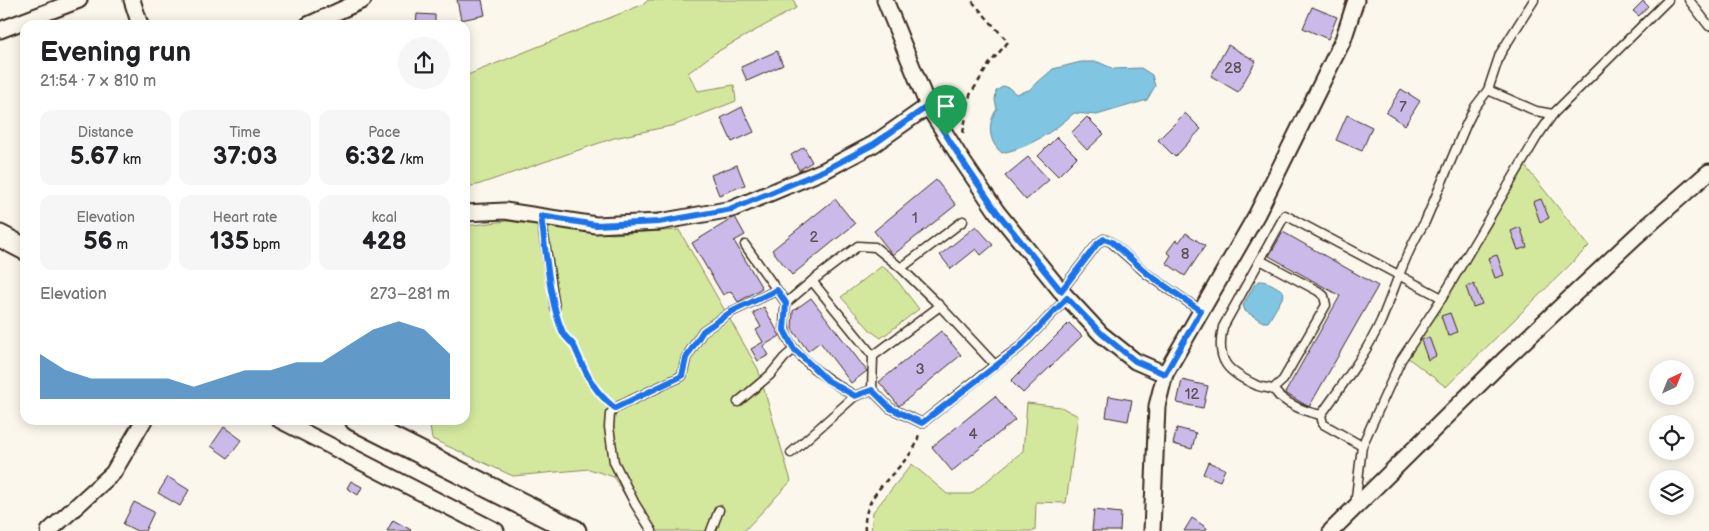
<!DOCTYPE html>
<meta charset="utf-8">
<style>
:root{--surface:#fff;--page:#f6f6f6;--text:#202124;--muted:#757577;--accent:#1f6fb2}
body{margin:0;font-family:"Balsamiq Sans",sans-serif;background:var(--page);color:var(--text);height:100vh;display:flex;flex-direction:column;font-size:19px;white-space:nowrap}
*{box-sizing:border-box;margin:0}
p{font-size:16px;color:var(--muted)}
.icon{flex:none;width:28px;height:28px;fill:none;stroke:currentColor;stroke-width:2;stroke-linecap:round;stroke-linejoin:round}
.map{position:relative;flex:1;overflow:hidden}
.drawer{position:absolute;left:20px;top:20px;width:450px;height:405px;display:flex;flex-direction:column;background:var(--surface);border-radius:15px;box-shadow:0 2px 12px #0003}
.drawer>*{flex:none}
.needle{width:32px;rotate:43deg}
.buttons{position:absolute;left:1649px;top:360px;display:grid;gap:10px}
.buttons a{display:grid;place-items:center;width:45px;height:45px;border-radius:50%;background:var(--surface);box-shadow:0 2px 12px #0003;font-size:25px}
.pin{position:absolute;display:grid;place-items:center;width:42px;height:42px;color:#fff;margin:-51px -21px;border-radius:50% 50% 50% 0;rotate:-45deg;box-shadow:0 0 5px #0007}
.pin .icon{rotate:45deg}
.round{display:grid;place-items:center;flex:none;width:52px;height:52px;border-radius:26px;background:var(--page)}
.head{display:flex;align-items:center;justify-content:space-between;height:85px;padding:0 20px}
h1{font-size:28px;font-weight:700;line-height:38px}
.metrics{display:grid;grid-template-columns:repeat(3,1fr);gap:8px;height:85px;padding:5px 20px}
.metrics div{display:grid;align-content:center;border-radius:12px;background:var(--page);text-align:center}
.metrics b{font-size:25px;font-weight:700}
.metrics small{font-size:14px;font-weight:400}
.metrics p{font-size:14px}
.chart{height:140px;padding:10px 20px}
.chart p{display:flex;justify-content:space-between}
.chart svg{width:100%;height:90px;margin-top:5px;fill:var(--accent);opacity:.7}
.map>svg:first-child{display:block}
</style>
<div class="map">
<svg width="1709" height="531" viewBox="0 0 1709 531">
<rect width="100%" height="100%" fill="#fbf7ec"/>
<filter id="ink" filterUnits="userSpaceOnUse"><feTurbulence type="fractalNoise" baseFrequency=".02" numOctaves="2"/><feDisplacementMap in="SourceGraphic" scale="10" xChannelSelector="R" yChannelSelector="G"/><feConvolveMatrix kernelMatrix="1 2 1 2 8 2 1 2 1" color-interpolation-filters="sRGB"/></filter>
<g filter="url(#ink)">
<!-- green -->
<g fill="#d4e89d" stroke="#88895e">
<path d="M 648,0 L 794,0 L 796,8 L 713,54 L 688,73 L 698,91 L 734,85 L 736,101 L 675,125 L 614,138 L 477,185 L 465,187 L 465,76 L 644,4 Z"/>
<path d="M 1525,166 L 1589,246 L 1446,387 L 1408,358 Z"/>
<path d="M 507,221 L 612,234 L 679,230 L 758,369 L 791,481 L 744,531 L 646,531 L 614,477 L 589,469 L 513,476 L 432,439 L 429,420 L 465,420 L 465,226 Z"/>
<path d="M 882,266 L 892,274 L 919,309 L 881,338 L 871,331 L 841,297 Z"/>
<path d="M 1027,403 L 1061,407 L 1078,416 L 1066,503 L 1036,502 L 1035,531 L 871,531 L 873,512 L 912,464 L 947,494 L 971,494 L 1023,451 Z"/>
</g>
<!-- water -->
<g fill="#80c5e1" stroke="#648793">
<path d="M 1081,62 L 1098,62 L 1114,69 L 1141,68 L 1152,75 L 1155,86 L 1147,100 L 1097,115 L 1074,113 C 1053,132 1030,147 1002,153 C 988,142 987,123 997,109 L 995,100 L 996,91 L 1004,86 L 1009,88 L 1016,94 L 1029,90 L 1053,69 Z"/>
<path d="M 1259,281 C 1268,280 1276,287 1283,291 L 1284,295 L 1270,319 L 1268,322 L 1263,322 L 1245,311 L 1243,305 L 1255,284 Z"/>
</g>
<!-- building -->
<g fill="#cbb9ea" stroke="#3b2a1e">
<path d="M 457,0 L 482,0 L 485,15 L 461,20 Z"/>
<path d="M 1643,1 L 1648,6 L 1639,16 L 1633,11 Z"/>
<path d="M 1312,7 L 1337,17 L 1328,39 L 1303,28 Z"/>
<path d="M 417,14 L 435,15 L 435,25 L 416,25 Z"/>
<path d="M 1228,45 L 1256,61 L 1238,92 L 1211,76 Z"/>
<path d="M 777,51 L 783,65 L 747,81 L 741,67 Z"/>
<path d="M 1401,89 L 1420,101 L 1405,125 L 1386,113 Z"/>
<path d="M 742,107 L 754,132 L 732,142 L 721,118 Z"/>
<path d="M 1185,113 L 1201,129 L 1175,157 L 1158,140 Z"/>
<path d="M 1347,115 L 1372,127 L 1362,151 L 1336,140 Z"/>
<path d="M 1087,117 L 1104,134 L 1087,150 L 1071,133 Z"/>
<path d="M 1057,137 L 1077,157 L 1058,176 L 1038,156 Z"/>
<path d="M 804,147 L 812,162 L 799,170 L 791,155 Z"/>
<path d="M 1028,157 L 1049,180 L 1026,200 L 1005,176 Z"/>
<path d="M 737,165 L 745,185 L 719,195 L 711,175 Z"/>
<path d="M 936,180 L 956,205 L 893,255 L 874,231 Z"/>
<path d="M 835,199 L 855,224 L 792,275 L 772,250 Z"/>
<path d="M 1541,199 L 1549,218 L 1540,222 L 1533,202 Z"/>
<path d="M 735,217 L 745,235 L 734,241 L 762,288 L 738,302 L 731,291 L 723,295 L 692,243 Z"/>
<path d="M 976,226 L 993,245 L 981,255 L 976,249 L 951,269 L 940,255 Z"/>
<path d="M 1520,227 L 1527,247 L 1518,250 L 1511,231 Z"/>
<path d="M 1283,232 L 1378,286 L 1309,407 L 1285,393 L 1340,296 L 1269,256 Z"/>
<path d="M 1186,233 L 1205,246 L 1185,276 L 1166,263 L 1171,255 L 1167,252 L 1176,240 L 1179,242 Z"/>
<path d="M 1497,255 L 1504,275 L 1495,278 L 1488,258 Z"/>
<path d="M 1474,284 L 1482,304 L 1473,307 L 1466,287 Z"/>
<path d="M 811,298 L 867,371 L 851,383 L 820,342 L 808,351 L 792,329 L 793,311 Z"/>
<path d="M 764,307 L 780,336 L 763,346 L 769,355 L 758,361 L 751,349 L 763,342 L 756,330 L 761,327 L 753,313 Z"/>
<path d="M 1450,313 L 1457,332 L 1448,336 L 1441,316 Z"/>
<path d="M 1069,323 L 1082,336 L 1023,393 L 1011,381 Z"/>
<path d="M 941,331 L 961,355 L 899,406 L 879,382 Z"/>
<path d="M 1429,337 L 1436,356 L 1428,360 L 1421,340 Z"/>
<path d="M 1182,380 L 1208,386 L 1203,408 L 1177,403 Z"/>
<path d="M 995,396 L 1015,420 L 952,471 L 932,447 Z"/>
<path d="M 1109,396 L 1132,400 L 1128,421 L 1106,417 Z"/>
<path d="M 224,427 L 242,440 L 228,458 L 211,446 Z"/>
<path d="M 1177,428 L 1196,433 L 1192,449 L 1173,444 Z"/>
<path d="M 1208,462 L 1225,469 L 1220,481 L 1203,474 Z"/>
<path d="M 168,477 L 189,490 L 180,506 L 158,493 Z"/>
<path d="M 351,481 L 362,487 L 358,495 L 347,488 Z"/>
<path d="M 134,502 L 154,512 L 145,531 L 137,531 L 123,524 Z"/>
<path d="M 1094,510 L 1121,513 L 1120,531 L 1092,531 Z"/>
<path d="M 1192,518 L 1207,528 L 1205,531 L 1184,531 Z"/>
<path d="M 393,520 L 411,530 L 410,531 L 387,531 Z"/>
</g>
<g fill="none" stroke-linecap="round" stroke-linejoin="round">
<!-- lane casing -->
<g stroke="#3b2a1e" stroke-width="11">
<g id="lane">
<path d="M 1689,0 L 1709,26"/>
<path d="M 1488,90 L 1536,111 L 1553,114"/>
<path d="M 541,216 L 555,308"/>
<path d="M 745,245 L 786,303"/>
<path d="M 1260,260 L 1318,291 L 1324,296 L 1326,305 L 1283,380 L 1273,389"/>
<path d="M 901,268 L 963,221"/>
<path d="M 812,281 L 786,303 C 785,312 783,323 785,331 C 791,357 833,383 855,396 L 872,390"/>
<path d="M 1061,291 L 1098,243 L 1104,239 L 1111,242 L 1147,274 L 1201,311"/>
<path d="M 940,306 L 995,365 L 1020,347 L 1067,298"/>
<path d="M 873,356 L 940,306 L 901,268 L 875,247 L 858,246 L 812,281 L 873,356 L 872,390 L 890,408 L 922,423 L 995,365"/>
<path d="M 738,402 L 770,375 L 784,358 L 794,349"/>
<path d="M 1321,415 C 1306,412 1290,405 1279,396 C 1277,394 1276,391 1273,390 C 1269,387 1263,388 1258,386 C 1228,372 1215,362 1223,327 L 1285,215 L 1442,298"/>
<path d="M 1362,446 L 1323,424 L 1321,415 C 1342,385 1366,354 1381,321 C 1395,288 1405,253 1425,222 L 1466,125 L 1475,107 L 1488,90 L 1500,54 L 1534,0"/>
<path d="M 791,453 L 855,396"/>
<path d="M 1355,506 L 1362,446 L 1401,360 L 1442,298 L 1537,137 L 1553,114 L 1668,0"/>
<path d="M 652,531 L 635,504 L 614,462 L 609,427 L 610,414 L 615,408 L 682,376 L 686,358 L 703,331 L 731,312 L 777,290"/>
<path d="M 711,531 L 719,510"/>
</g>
</g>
<!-- street casing -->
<g stroke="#3b2a1e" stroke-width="19">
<g id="street">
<path d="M 132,0 L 140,25"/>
<path d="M 885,0 L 928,106 L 961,159 L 997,212 L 1061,291 L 1101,334 L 1135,361 L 1165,374"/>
<path d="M 308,25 L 363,0"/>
<path d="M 0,30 L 79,0"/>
<path d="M 465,213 L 505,211 L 596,225 L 659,222 L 732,209 L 825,170 L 874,144 L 928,106"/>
<path d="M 280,420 L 496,531"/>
<path d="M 49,531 L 113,473 L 144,420"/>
<path d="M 1152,531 L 1157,406 L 1165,374 L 1257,214 L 1343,40 L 1356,0"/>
<path d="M 1331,531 L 1503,361 L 1636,236 L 1709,172"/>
</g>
</g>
<!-- secondary casing -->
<g stroke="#3b2a1e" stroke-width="25">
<g id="secondary">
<path d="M 0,236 L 25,249"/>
<path d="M 356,420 L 575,531"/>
</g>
</g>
<!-- path -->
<g stroke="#3b2a1e" stroke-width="2.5" stroke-dasharray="5 4" stroke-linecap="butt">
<path d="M 963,133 L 970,95 L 990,63 L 1008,42 L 971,0"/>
<path d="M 558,318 L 564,335 L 573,343 L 587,376 L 601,397 L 606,401"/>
<path d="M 865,531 C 862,492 896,477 914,448 C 917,444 918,438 919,433"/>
</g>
<!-- lane -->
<use href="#lane" stroke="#fbf7ec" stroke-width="8"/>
<!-- street -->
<use href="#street" stroke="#fbf7ec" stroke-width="15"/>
<!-- secondary -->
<use href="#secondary" stroke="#fbf7ec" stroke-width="21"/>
</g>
</g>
<g fill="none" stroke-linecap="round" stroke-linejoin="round" filter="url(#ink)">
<!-- route casing -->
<g stroke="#fff" stroke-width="10">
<path id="route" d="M 928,106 L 961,159 L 997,212 L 1061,291 L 1098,243 L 1104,239 L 1112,242 L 1148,274 L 1201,311 L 1165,374 L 1135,361 L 1102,334 L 1067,298 L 1020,347 L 922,423 L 890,408 L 872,390 L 855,396 L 827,380 L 794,349 L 784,330 L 786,303 L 777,290 L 731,312 L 703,331 L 686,358 L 682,376 L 615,408 C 592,390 586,373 575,348 C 572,341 566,339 563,333 C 549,302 546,250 541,216 L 596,225 L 659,222 L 732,209 L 825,170 L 874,144 Z"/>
</g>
<!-- route -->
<use href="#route" stroke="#1a73e8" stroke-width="6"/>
</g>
<g text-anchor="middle" stroke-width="4" stroke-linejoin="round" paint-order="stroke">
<!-- number labels -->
<g font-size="15" fill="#5f4e51">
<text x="1233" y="73">28</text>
<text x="1403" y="112">7</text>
<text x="915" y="223">1</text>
<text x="814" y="242">2</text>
<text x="1185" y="259">8</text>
<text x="920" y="374">3</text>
<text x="1192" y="399">12</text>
<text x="973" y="439">4</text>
</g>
</g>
</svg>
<div class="buttons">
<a><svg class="needle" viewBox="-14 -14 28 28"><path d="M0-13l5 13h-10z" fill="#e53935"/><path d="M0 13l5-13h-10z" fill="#757577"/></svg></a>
<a><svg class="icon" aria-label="locate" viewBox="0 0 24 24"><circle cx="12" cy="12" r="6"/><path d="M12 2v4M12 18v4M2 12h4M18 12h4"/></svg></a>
<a><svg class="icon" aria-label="layers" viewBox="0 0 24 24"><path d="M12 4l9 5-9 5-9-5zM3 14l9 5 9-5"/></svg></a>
</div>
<div class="pin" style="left:946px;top:136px;background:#1e9e55"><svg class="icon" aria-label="arrive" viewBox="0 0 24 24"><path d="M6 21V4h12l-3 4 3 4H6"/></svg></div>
<section class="drawer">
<div class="head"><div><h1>Evening run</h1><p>21:54 · 7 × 810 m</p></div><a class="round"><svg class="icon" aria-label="share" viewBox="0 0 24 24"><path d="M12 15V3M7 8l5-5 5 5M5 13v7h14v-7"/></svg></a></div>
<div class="metrics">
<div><p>Distance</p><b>5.67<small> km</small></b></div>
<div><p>Time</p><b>37:03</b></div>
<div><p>Pace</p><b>6:32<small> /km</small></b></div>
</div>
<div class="metrics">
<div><p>Elevation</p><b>56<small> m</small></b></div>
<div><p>Heart rate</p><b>135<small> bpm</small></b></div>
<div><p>kcal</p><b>428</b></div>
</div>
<div class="chart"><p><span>Elevation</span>273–281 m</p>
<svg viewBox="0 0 160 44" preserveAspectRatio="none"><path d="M0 44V22L10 30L20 34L30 34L40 34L50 34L60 38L70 34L80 30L90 30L100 26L110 26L120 18L130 10L140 6L150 10L160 22V44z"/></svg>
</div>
</section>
</div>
